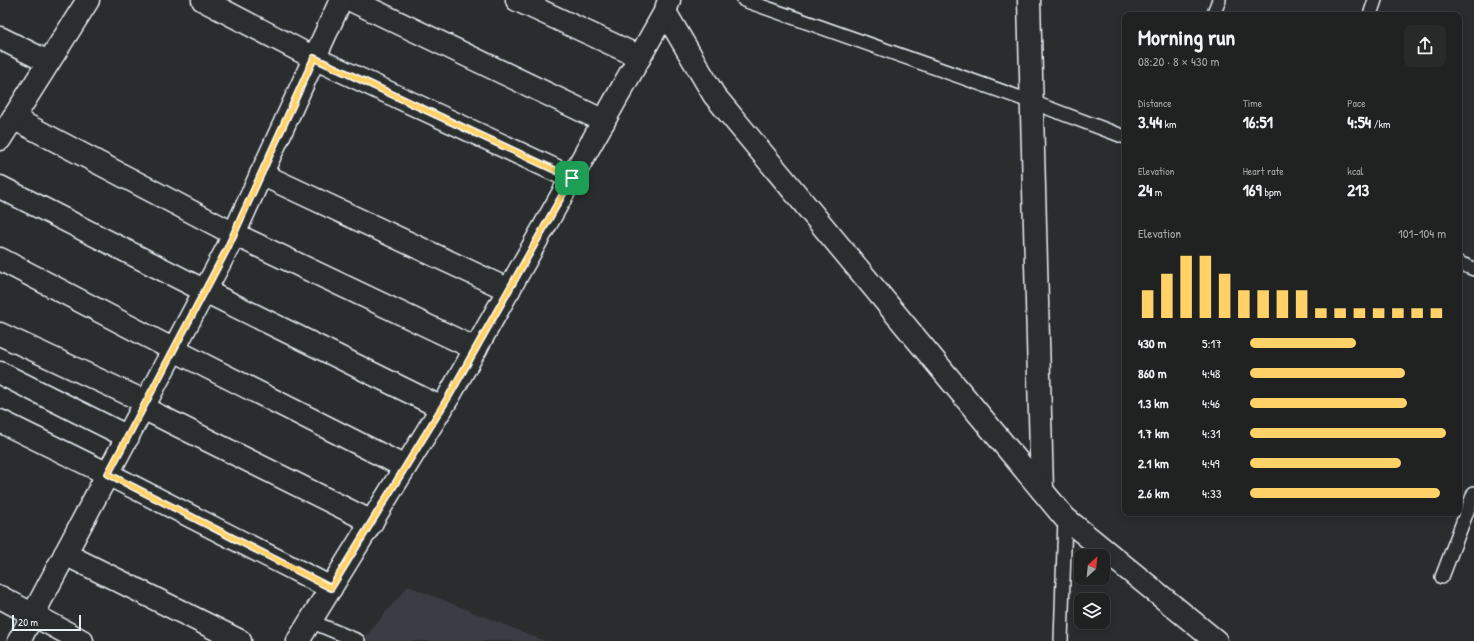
<!DOCTYPE html>
<meta charset="utf-8">
<style>
:root{--surface:#202222;--page:#282a2a;--text:#f1f3f6;--muted:#a2a4a5;--line:#3d3f40;--accent:#ffd166}
body{margin:0;font-family:"Patrick Hand",sans-serif;background:var(--page);color:var(--text);height:100vh;display:flex;flex-direction:column;font-size:15px;white-space:nowrap}
*{box-sizing:border-box;margin:0}
p{font-size:13px;color:var(--muted)}
.icon{flex:none;width:22px;height:22px;fill:none;stroke:currentColor;stroke-width:2;stroke-linecap:round;stroke-linejoin:round}
.map{position:relative;flex:1;overflow:hidden}
.side{position:absolute;left:1122px;top:12px;width:340px;height:504px;display:flex;flex-direction:column;background:var(--surface);border-radius:8px;box-shadow:0 2px 6px #0003,0 0 0 1px var(--line)}
.side>*{flex:none}
.needle{width:26px;rotate:27deg}
.controls{position:absolute;left:1074px;top:549px;display:grid;gap:8px}
.controls a{display:grid;place-items:center;width:36px;height:36px;border-radius:8px;background:var(--surface);box-shadow:0 2px 6px #0003,0 0 0 1px var(--line);font-size:20px}
.scale{position:absolute;left:12px;bottom:10px;width:69px;box-sizing:border-box;padding-left:4px;border:2px solid #e8f1f8;border-top:0;font-size:11px;line-height:14px;white-space:nowrap;color:#e8f1f8;-webkit-text-stroke:3px #2a2d2e;paint-order:stroke}
.pin{position:absolute;display:grid;place-items:center;width:34px;height:34px;color:#fff;margin:-17px;border-radius:8px;box-shadow:0 2px 6px #0006}
.round{display:grid;place-items:center;flex:none;width:42px;height:42px;border-radius:8px;background:var(--page)}
.overview{display:flex;align-items:center;justify-content:space-between;height:68px;padding:0 16px}
h1{font-size:22px;font-weight:700;line-height:30px}
.metrics{display:grid;grid-template-columns:repeat(3,1fr);gap:6px;height:68px;padding:4px 16px}
.metrics div{display:grid;align-content:center}
.metrics b{font-size:17px;font-weight:700}
.metrics small{font-size:11px;font-weight:400}
.metrics p{font-size:11px}
.chart{height:112px;padding:8px 16px}
.chart p{display:flex;justify-content:space-between}
.chart svg{width:100%;height:72px;margin-top:4px;stroke:var(--accent);stroke-width:6}
ul{padding:0 16px;list-style:none;font-size:13px}
li{display:grid;grid-template-columns:64px 48px 1fr;align-items:center;height:30px}
li i{height:10px;border-radius:5px;background:var(--accent)}
.map>svg:first-child{display:block}
</style>
<div class="map">
<svg width="1474" height="641" viewBox="0 0 1474 641">
<rect width="100%" height="100%" fill="#2a2d2e"/>
<filter id="ink" filterUnits="userSpaceOnUse"><feTurbulence type="fractalNoise" baseFrequency=".025" numOctaves="2"/><feDisplacementMap in="SourceGraphic" scale="8" xChannelSelector="R" yChannelSelector="G"/><feConvolveMatrix kernelMatrix="1 2 1 2 8 2 1 2 1" color-interpolation-filters="sRGB"/></filter>
<g filter="url(#ink)">
<!-- built -->
<path fill="#3a3e44" d="M 408,586 L 545,641 L 362,641 Z"/>
<g fill="none" stroke-linecap="round" stroke-linejoin="round">
<!-- service casing -->
<g stroke="#e8f1f8" stroke-width="16">
<g id="service">
<path d="M 744,0 L 1032,102 L 1125,137"/>
<path d="M 1215,10 L 1219,0"/>
<path d="M 1370,15 L 1375,0"/>
<path d="M 1459,263 L 1474,269"/>
<path d="M 1442,577 L 1474,493"/>
<path d="M 310,621 L 358,641"/>
<path d="M 1061,641 L 1065,518"/>
</g>
</g>
<!-- minor casing -->
<g stroke="#e8f1f8" stroke-width="25">
<g id="minor">
<path d="M 203,0 L 314,58 L 572,178"/>
<path d="M 351,0 L 604,121"/>
<path d="M 517,0 L 640,57"/>
<path d="M 1029,0 L 1042,490"/>
<path d="M 665,12 L 714,95 L 1065,518 L 1216,641"/>
<path d="M 0,38 L 48,62"/>
<path d="M 13,118 L 234,234 L 476,349"/>
<path d="M 0,139 L 88,0"/>
<path d="M 261,174 L 509,290"/>
<path d="M 0,187 L 205,291 L 442,408"/>
<path d="M 0,259 L 174,350 L 405,467"/>
<path d="M 0,334 L 146,402"/>
<path d="M 0,373 L 128,437"/>
<path d="M 143,408 L 372,522"/>
<path d="M 0,421 L 108,474 L 331,588"/>
<path d="M 65,554 L 240,641"/>
<path d="M 0,597 L 82,641"/>
<path d="M 19,641 L 227,249 L 341,0"/>
<path d="M 298,641 L 449,396 L 665,12 L 669,0"/>
</g>
</g>
<!-- service -->
<use href="#service" stroke="#2a2d2e" stroke-width="13"/>
<!-- minor -->
<use href="#minor" stroke="#2a2d2e" stroke-width="22"/>
</g>
</g>
<g fill="none" stroke-linecap="round" stroke-linejoin="round" filter="url(#ink)">
<!-- route casing -->
<g stroke="#fff" stroke-width="8">
<path id="route" d="M 314,58 L 572,178 L 449,396 L 331,588 L 108,474 L 227,249 Z"/>
</g>
<!-- route -->
<use href="#route" stroke="#ffd166" stroke-width="5"/>
</g>
</svg>
<div class="controls">
<a><svg class="needle" viewBox="-14 -14 28 28"><path d="M0-13l5 13h-10z" fill="#e53935"/><path d="M0 13l5-13h-10z" fill="#a2a4a5"/></svg></a>
<a><svg class="icon" aria-label="layers" viewBox="0 0 24 24"><path d="M12 4l9 5-9 5-9-5zM3 14l9 5 9-5"/></svg></a>
</div>
<div class="scale">20 m</div>
<div class="pin" style="left:572px;top:178px;background:#1e9e55"><svg class="icon" aria-label="arrive" viewBox="0 0 24 24"><path d="M6 21V4h12l-3 4 3 4H6"/></svg></div>
<section class="side">
<div class="overview"><div><h1>Morning run</h1><p>08:20 · 8 × 430 m</p></div><a class="round"><svg class="icon" aria-label="share" viewBox="0 0 24 24"><path d="M12 15V3M7 8l5-5 5 5M5 13v7h14v-7"/></svg></a></div>
<div class="metrics">
<div><p>Distance</p><b>3.44<small> km</small></b></div>
<div><p>Time</p><b>16:51</b></div>
<div><p>Pace</p><b>4:54<small> /km</small></b></div>
</div>
<div class="metrics">
<div><p>Elevation</p><b>24<small> m</small></b></div>
<div><p>Heart rate</p><b>169<small> bpm</small></b></div>
<div><p>kcal</p><b>213</b></div>
</div>
<div class="chart"><p><span>Elevation</span>101–104 m</p>
<svg viewBox="0 0 160 44" preserveAspectRatio="none"><path d="M5 44V27M15 44V17M25 44V6M35 44V6M45 44V17M55 44V27M65 44V27M75 44V27M85 44V27M95 44V38M105 44V38M115 44V38M125 44V38M135 44V38M145 44V38M155 44V38"/></svg>
</div>
<ul>
<li><b>430 m</b>5:17<i style="width:54%"></i></li>
<li><b>860 m</b>4:48<i style="width:79%"></i></li>
<li><b>1.3 km</b>4:46<i style="width:80%"></i></li>
<li><b>1.7 km</b>4:31<i style="width:100%"></i></li>
<li><b>2.1 km</b>4:49<i style="width:77%"></i></li>
<li><b>2.6 km</b>4:33<i style="width:97%"></i></li>
</ul>
</section>
</div>
